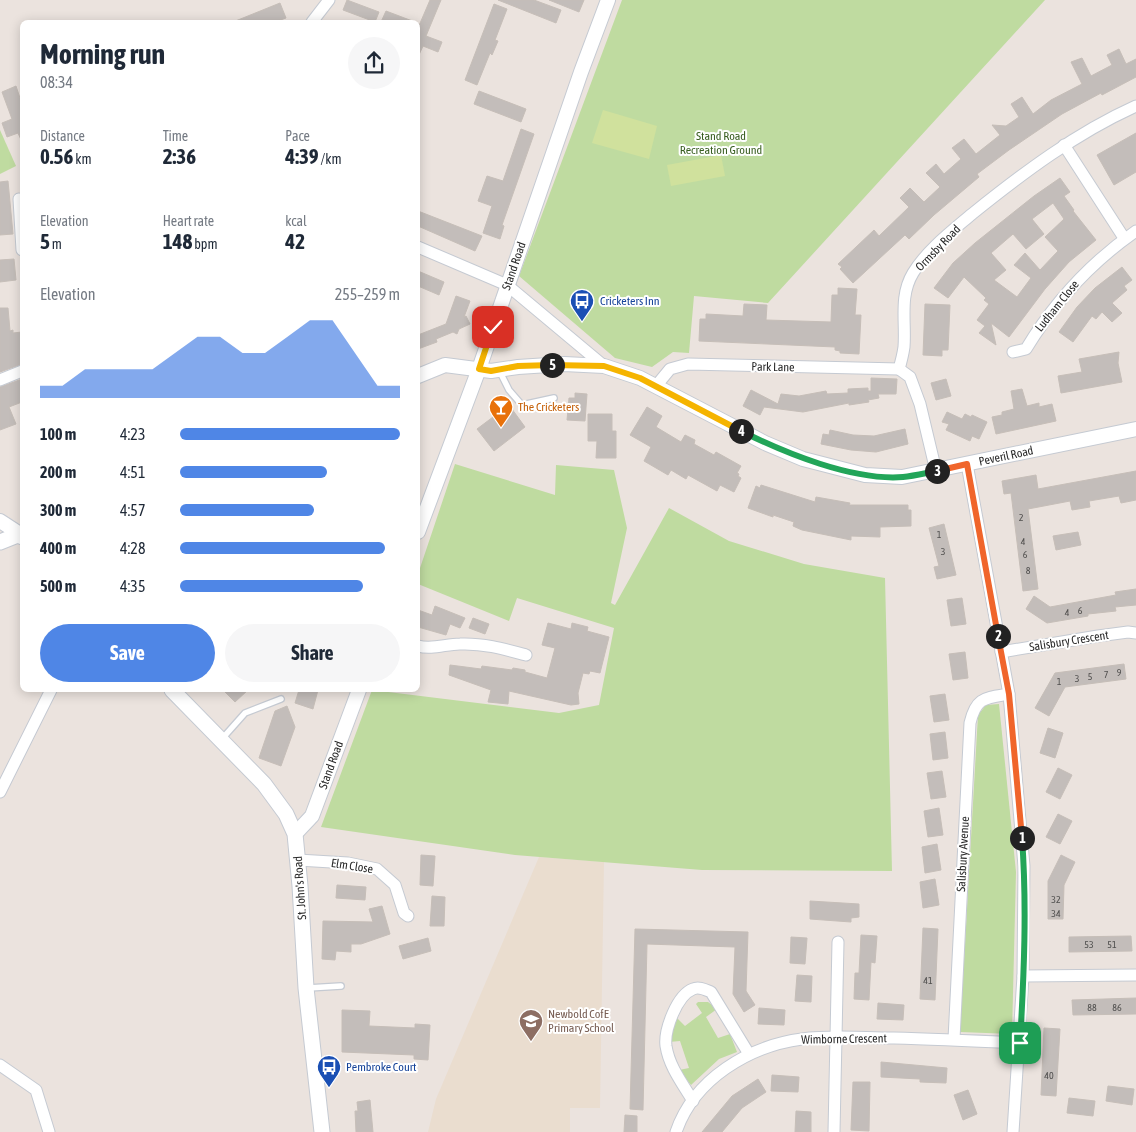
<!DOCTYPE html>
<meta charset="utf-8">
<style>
:root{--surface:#fff;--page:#f6f6f7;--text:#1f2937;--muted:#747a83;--accent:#4f86e6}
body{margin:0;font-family:"Asap Condensed",sans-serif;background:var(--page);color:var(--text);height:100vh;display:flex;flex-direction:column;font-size:19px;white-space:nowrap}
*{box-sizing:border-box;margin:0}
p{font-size:16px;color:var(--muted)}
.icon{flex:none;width:28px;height:28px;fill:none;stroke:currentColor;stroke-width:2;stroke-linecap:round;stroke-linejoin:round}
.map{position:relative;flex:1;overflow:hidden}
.details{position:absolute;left:20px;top:20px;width:400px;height:672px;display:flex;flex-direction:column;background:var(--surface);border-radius:8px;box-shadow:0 2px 12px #0003}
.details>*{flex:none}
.pin{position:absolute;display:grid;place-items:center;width:42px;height:42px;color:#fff;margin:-21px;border-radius:10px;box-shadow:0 2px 8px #0006}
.km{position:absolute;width:25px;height:25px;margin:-12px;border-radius:50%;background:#222;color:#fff;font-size:14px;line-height:25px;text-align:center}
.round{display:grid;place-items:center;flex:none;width:52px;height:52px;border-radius:26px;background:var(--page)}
.head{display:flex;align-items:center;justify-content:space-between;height:85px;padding:0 20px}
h1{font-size:28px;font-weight:700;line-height:38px}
.metrics{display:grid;grid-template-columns:repeat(3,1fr);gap:8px;height:85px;padding:5px 20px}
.metrics div{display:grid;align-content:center}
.metrics b{font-size:21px;font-weight:700}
.metrics small{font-size:14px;font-weight:400}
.metrics p{font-size:14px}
.chart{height:140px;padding:10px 20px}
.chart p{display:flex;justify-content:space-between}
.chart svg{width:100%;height:90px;margin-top:5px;fill:var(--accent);opacity:.7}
.cta{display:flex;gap:10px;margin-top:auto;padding:10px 20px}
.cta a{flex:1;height:58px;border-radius:30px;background:var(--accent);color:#fff;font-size:20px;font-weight:700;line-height:58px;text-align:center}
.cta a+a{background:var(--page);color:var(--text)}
ul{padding:0 20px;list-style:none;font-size:16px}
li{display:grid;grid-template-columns:80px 60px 1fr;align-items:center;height:38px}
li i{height:12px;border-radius:6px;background:var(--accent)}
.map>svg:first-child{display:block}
</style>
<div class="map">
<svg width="1136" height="1132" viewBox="0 0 1136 1132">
<rect width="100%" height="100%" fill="#ebe3de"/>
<!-- education -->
<path fill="#eaddcf" d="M 539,857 L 604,862 L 600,1108 L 570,1108 L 570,1132 L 428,1132 L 436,1099 Z"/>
<!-- green -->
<g fill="#bfdba0">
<path d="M 622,0 L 1045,0 L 768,303 L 694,296 L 689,353 L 673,352 L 652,367 L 615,358 L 519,276 Z"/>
<path d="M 0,130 L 16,166 L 0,174 Z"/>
<path d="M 455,464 L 555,495 L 556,465 L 614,470 L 627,528 L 611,603 L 615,605 L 669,508 L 729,541 L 804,564 L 885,578 L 892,871 L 702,870 L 515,855 L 321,827 L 372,690 L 559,713 L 599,705 L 614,628 L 517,598 L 509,621 L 418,584 L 418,574 Z"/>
<path d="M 999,704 L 1016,872 L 1012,1034 L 960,1032 L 978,715 L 986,705 Z"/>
<path d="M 698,1002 L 708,1002 L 717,1009 L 706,1017 L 718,1038 L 730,1034 L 737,1052 L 719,1059 L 691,1085 L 679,1070 L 689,1068 L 680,1041 L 669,1042 L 676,1017 L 685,1026 L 702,1013 L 696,1004 Z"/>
</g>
<!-- pitch -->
<g fill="#d0e19d">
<path d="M 603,110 L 657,126 L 649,159 L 592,143 Z"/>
<path d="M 721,155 L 725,176 L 671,186 L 667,165 Z"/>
</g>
<!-- building -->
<g fill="#c3bdba" stroke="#c6beb8" fill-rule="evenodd">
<path d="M 347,0 L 379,12 L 375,22 L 343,10 Z"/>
<path d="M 430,0 L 441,0 L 426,36 L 442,42 L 438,52 L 423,46 L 418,57 L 418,28 Z"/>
<path d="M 498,0 L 534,0 L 561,10 L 556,23 Z"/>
<path d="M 549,0 L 584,0 L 579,12 Z"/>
<path d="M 280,3 L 286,18 L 275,22 L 233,22 Z"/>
<path d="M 494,4 L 507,9 L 495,40 L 498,41 L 492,55 L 490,53 L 477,85 L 465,80 Z"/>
<path d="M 386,11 L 415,22 L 381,22 Z"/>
<path d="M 1119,49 L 1126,64 L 1136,59 L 1136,77 L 1102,95 L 1101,93 L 1062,114 L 1009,150 L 977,174 L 979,177 L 934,215 L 909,239 L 905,235 L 853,283 L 840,269 L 842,267 L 838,264 L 874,230 L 879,236 L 909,207 L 900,198 L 910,188 L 924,202 L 940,187 L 926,173 L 936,164 L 944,174 L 961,159 L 952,148 L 964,139 L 976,154 L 1000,135 L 992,125 L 1006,126 L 1019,117 L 1011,104 L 1022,97 L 1033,114 L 1051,100 L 1082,84 L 1071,62 L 1082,58 L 1091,76 L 1112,65 L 1107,55 Z"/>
<path d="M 16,86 L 22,104 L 22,142 L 18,133 L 7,137 L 2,123 L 12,119 L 2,92 Z"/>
<path d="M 479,91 L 526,109 L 521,122 L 474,104 Z"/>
<path d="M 521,129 L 534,134 L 502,225 L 504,226 L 500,239 L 483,233 L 492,206 L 478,201 L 487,176 L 503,181 Z"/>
<path d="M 1136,133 L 1136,172 L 1114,185 L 1097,155 Z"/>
<path d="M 1060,178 L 1070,192 L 1064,196 L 1074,210 L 1073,211 L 1096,240 L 1069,262 L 1045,289 L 1009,337 L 991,323 L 996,345 L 979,333 L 985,326 L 977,320 L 989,304 L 984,300 L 986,298 L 964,277 L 948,298 L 934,288 L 953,263 L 975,243 L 1034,196 ZM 1053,203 L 1064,219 L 1045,237 L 1058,251 L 1040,270 L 1025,253 L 1014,265 L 1031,278 L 1017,297 L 994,280 L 1006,270 L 991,253 L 1013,234 L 1026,249 L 1044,234 L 1032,219 Z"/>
<path d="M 8,181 L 13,234 L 0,235 L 0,182 Z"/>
<path d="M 418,211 L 482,236 L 475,251 L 418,226 Z"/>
<path d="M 14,259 L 16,280 L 0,282 L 0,260 Z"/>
<path d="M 1122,267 L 1132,280 L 1124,286 L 1127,290 L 1112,303 L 1122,313 L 1112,322 L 1102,312 L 1096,319 L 1092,316 L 1073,342 L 1059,332 L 1077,307 L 1095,288 Z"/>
<path d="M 418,271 L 444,282 L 439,295 L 418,286 Z"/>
<path d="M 838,288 L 857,289 L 855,315 L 861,315 L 859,354 L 840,353 L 840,351 L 835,350 L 835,347 L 699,341 L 700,319 L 706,319 L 706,314 L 743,316 L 744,304 L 767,305 L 766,320 L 831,322 L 832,295 L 838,295 Z"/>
<path d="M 456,296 L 470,301 L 464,317 L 466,316 L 470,324 L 459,329 L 457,334 L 453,332 L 436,339 L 437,342 L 418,349 L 418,335 L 446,324 Z"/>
<path d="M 925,304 L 950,305 L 948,350 L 942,350 L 942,356 L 923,355 Z"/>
<path d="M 0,308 L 8,308 L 10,331 L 13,330 L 13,333 L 22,332 L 22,364 L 0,372 Z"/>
<path d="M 1119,352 L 1118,363 L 1122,382 L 1061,393 L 1058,376 L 1082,372 L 1079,359 Z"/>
<path d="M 871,378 L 897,379 L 896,394 L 878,394 L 879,398 L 868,400 L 869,402 L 849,405 L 849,403 L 803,412 L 764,407 L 760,415 L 743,406 L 751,390 L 778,404 L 781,394 L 799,396 L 826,391 L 827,394 L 848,393 L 848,389 L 868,388 L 868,391 L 871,391 Z"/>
<path d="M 22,379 L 22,402 L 9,407 L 16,424 L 0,430 L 0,387 Z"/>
<path d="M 946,379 L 951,396 L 936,400 L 931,383 Z"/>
<path d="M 1022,389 L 1027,406 L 1039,403 L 1039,407 L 1052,404 L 1056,421 L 996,434 L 992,417 L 1002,415 L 1002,412 L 1014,409 L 1011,391 Z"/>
<path d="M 575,393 L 587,394 L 585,421 L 567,420 L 569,398 L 575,398 Z"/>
<path d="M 509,405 L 525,427 L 494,451 L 477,429 Z"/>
<path d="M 647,407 L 662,416 L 656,427 L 681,442 L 685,435 L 695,440 L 694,444 L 714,455 L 716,452 L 741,466 L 737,473 L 739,474 L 738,476 L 741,478 L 734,492 L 720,485 L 717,491 L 688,475 L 686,479 L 671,470 L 668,475 L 644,461 L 651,447 L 630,435 Z"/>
<path d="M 947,412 L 962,419 L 965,414 L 971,417 L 972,415 L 987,422 L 979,439 L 972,436 L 970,441 L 946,430 L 949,424 L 942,422 Z"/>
<path d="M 588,414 L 612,414 L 612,431 L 616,431 L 616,458 L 596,458 L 597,441 L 588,441 Z"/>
<path d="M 905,429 L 908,444 L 876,452 L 851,450 L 821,444 L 823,434 L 829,435 L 830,430 L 853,435 L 874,436 Z"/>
<path d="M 1136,471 L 1136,500 L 1121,503 L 1119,496 L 1089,501 L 1090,507 L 1072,510 L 1070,501 L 1028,509 L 1038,589 L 1023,591 L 1011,493 L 1004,494 L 1002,481 L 1036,475 L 1038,489 Z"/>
<path d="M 761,485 L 815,502 L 816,497 L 850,503 L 849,505 L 908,505 L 908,510 L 911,510 L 911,526 L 880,527 L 880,537 L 851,536 L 851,540 L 802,530 L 793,526 L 794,522 L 773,515 L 773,517 L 748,508 L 756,486 L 760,488 Z"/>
<path d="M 944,524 L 956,575 L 937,579 L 934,567 L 939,566 L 929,528 Z"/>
<path d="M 1078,532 L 1081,545 L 1056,550 L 1053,536 Z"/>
<path d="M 1136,589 L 1136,605 L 1115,607 L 1116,611 L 1088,614 L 1088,616 L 1047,623 L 1026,609 L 1034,596 L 1050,607 L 1116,595 L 1115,592 Z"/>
<path d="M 962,598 L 966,624 L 951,626 L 947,600 Z"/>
<path d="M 435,606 L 465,618 L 460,628 L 450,624 L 446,635 L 418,627 L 418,610 L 432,615 Z"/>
<path d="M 473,618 L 489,624 L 485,634 L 469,628 Z"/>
<path d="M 548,623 L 571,629 L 572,623 L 588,627 L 587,631 L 609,637 L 600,673 L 590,671 L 589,674 L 583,673 L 578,693 L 579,704 L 571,705 L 509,691 L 508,704 L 488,702 L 491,690 L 449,675 L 450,665 L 481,669 L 482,666 L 512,670 L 513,668 L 525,670 L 525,672 L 547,678 L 555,648 L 542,645 Z"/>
<path d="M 965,652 L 968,678 L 953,680 L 949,654 Z"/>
<path d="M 1124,664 L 1126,679 L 1065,687 L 1049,716 L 1035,708 L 1055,673 Z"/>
<path d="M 223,690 L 248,690 L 235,702 Z"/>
<path d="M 299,690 L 318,690 L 313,709 L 295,703 Z"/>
<path d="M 945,694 L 949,720 L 934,722 L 930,696 Z"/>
<path d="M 287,706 L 295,727 L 281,766 L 259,758 L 275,711 Z"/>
<path d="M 1048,728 L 1063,733 L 1055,758 L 1040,753 Z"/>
<path d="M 945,732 L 948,758 L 933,760 L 930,734 Z"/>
<path d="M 1058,768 L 1072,775 L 1060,799 L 1046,792 Z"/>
<path d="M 942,771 L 946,797 L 931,799 L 927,773 Z"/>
<path d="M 939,808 L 943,835 L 928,837 L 924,811 Z"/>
<path d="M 1058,814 L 1072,821 L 1060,844 L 1046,837 Z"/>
<path d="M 937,844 L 941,870 L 925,873 L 922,847 Z"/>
<path d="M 421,855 L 435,856 L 433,886 L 420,885 Z"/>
<path d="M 1061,855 L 1075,862 L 1064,885 L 1063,919 L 1048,919 L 1048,881 Z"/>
<path d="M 935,879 L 939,905 L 923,908 L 920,882 Z"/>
<path d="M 337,885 L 366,887 L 365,900 L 336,898 Z"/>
<path d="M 432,896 L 445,897 L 444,926 L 430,926 Z"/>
<path d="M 810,901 L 859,904 L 859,917 L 851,918 L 851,922 L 810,919 Z"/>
<path d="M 382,906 L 390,934 L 361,944 L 351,944 L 351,952 L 336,951 L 335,960 L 322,959 L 323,921 L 373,922 L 369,909 Z"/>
<path d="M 923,928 L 938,929 L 935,1000 L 920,999 Z"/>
<path d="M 635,929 L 748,932 L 746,991 L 755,1005 L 744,1012 L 733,994 L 735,947 L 647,944 L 643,1110 L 630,1109 Z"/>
<path d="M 861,935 L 877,936 L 875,963 L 871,962 L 869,1000 L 854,999 L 855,973 L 859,973 Z"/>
<path d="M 1131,936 L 1132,951 L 1069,952 L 1069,937 Z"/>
<path d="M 791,937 L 807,938 L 805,964 L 790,963 Z"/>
<path d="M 428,938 L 431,951 L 403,959 L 399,946 Z"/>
<path d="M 797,975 L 812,976 L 811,1002 L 795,1001 Z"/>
<path d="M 1136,998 L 1136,1014 L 1073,1015 L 1072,1000 Z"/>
<path d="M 878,1003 L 904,1005 L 903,1020 L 877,1019 Z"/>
<path d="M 759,1008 L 785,1010 L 784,1025 L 758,1024 Z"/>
<path d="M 342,1010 L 370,1011 L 369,1026 L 415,1028 L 415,1024 L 430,1025 L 428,1060 L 414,1059 L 414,1055 L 342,1052 Z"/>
<path d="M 1044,1028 L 1060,1029 L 1056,1096 L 1041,1095 Z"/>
<path d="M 881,1062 L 947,1068 L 946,1083 L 920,1082 L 920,1079 L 881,1077 Z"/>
<path d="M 772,1075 L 799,1077 L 798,1092 L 771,1091 Z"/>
<path d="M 758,1079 L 766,1092 L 742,1108 L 722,1132 L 702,1132 L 732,1096 Z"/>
<path d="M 853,1082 L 870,1082 L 869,1131 L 851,1130 Z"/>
<path d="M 1108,1086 L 1134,1089 L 1132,1105 L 1106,1101 Z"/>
<path d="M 968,1090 L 977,1114 L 963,1120 L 954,1095 Z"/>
<path d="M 1069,1098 L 1095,1101 L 1093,1116 L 1067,1113 Z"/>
<path d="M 370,1100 L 373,1132 L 356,1132 L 355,1111 L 358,1111 L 357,1102 Z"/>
<path d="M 796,1111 L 811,1112 L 811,1132 L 795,1132 Z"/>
<path d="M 625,1115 L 637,1116 L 637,1132 L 624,1132 Z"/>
</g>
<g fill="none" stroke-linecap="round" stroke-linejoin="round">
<!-- service casing -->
<g stroke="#c5cad2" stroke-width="8">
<g id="service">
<path d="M 499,370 L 509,390 L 522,405 L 554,398"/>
<path d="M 221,740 L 245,713 L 281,699"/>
<path d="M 308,988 L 341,986"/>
</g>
</g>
<!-- minor casing -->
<g stroke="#c5cad2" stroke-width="13">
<g id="minor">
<path d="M 312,22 L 329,0"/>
<path d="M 1064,145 L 1124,238"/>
<path d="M 19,199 L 22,250"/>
<path d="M 418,247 L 507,285 L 604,366"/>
<path d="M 1013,352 L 1026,349 C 1055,301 1090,263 1136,231"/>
<path d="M 0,380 L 22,371"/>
<path d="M 656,386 L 670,369 L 688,364 L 899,369"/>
<path d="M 967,464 L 1009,694 L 1024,866 L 1023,976 L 1013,1132"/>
<path d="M 936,471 L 920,404 L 910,377 L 899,369 C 901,362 903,354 904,347 C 906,322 899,296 913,273 C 927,250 952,231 972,214 C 1023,173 1076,133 1136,106"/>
<path d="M 418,646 C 432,650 446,644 460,644 C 483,643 504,649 526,655"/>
<path d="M 1001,652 L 1098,636 L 1128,632 L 1136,633"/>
<path d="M 0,792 L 51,690"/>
<path d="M 298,860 L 348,863 L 377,869 L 395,885 L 404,913 L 408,916"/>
<path d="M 1023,976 L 1136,975"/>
<path d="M 954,1039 L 970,723 C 976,697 985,698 1009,694"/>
<path d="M 0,1065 L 36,1090 L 49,1132"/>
<path d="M 693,1101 C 682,1083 669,1066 666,1046 C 664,1030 677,995 693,989 C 699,986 706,990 711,992 L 749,1054"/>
<path d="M 676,1132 C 694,1079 749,1046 802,1039 C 831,1035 864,1038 894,1038 C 936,1039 978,1041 1020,1043"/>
<path d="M 834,1132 L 838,942"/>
</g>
</g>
<!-- tertiary casing -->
<g stroke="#c5cad2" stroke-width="16">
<g id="tertiary">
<path d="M 418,376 L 445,365 L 491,371 L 518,367 L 564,364 L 604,366 L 640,378 L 765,443 L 803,459 L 865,475 L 902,477 L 1136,429"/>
<path d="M 0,521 L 20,534 L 22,533"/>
<path d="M 418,532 L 479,369 L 581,72 L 608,0"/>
<path d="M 295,834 L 312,816 L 359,690"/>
</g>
</g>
<!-- secondary casing -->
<g stroke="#c5cad2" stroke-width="17">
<g id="secondary">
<path d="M 0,542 L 20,534 L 22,537"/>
<path d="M 172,690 L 264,784 L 286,814 L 295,834 L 300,886 L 306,988 L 322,1132"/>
</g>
</g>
<!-- service -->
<use href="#service" stroke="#fff" stroke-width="5.5"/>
<!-- minor -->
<use href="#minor" stroke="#fff" stroke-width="11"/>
<!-- tertiary -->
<use href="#tertiary" stroke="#fff" stroke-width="14"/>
<!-- secondary -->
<use href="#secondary" stroke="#fff" stroke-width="15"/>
</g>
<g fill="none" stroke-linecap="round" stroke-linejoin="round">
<!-- split-1 casing -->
<g stroke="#fff" stroke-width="10">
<path id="split-1" d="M 1020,1043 C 1024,975 1027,906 1022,838"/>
</g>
<!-- split-2 casing -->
<g stroke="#fff" stroke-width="10">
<path id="split-2" d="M 998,636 L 1009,694 L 1022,838"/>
</g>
<!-- split-3 casing -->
<g stroke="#fff" stroke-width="10">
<path id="split-3" d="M 937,471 L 967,464 L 998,636"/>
</g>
<!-- split-4 casing -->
<g stroke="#fff" stroke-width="10">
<path id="split-4" d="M 741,431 C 785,453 853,481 903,477 C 914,476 926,473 937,471"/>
</g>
<!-- split-5 casing -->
<g stroke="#fff" stroke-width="10">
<path id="split-5" d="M 552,365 L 604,366 L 640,378 L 741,431"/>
</g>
<!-- split-6 casing -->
<g stroke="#fff" stroke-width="10">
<path id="split-6" d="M 493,327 L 479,369 L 491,371 L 518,366 L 552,365"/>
</g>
<!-- split-1 -->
<use href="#split-1" stroke="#22a559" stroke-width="6"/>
<!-- split-2 -->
<use href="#split-2" stroke="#f0652b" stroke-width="6"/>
<!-- split-3 -->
<use href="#split-3" stroke="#f0652b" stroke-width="6"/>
<!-- split-4 -->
<use href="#split-4" stroke="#22a559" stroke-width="6"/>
<!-- split-5 -->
<use href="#split-5" stroke="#f5b400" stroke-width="6"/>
<!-- split-6 -->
<use href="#split-6" stroke="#f5b400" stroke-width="6"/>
</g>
<!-- icons -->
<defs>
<g id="bus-pin" transform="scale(1.25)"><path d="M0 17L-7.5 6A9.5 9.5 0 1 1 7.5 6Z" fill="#1a4fb4" stroke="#fff"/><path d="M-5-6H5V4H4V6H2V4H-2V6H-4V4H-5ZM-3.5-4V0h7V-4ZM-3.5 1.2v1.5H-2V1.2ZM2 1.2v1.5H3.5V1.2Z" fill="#fff"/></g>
<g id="bar-pin" transform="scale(1.25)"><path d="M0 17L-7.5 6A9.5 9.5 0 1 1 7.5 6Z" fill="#e8710a" stroke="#fff"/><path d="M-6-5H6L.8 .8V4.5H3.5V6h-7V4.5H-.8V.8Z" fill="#fff"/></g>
<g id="school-pin" transform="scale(1.25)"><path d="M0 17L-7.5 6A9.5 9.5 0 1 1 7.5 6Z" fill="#8d6e63" stroke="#fff"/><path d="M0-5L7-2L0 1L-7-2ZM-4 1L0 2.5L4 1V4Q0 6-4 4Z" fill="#fff"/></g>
</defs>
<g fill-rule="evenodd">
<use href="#bus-pin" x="582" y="301"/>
<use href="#bar-pin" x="501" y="407"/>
<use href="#school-pin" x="531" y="1021"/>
<use href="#bus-pin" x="329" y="1067"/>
</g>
<g text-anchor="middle" stroke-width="4" stroke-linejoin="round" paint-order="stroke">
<!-- number labels -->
<g font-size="10" fill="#504f4e">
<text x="1021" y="521">2</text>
<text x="939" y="538">1</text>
<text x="1023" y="545">4</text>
<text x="943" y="555">3</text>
<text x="1025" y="558">6</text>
<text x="1028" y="574">8</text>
<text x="1080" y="614">6</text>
<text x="1067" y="616">4</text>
<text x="1119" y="676">9</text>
<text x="1106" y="678">7</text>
<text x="1090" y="680">5</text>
<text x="1077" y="682">3</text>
<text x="1059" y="685">1</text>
<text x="1056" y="903">32</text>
<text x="1056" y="917">34</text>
<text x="1089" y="948">53</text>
<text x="1112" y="948">51</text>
<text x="928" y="984">41</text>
<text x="1092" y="1011">88</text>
<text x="1117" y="1011">86</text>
<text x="1049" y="1079">40</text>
</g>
<!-- park labels -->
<g font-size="12" fill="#3a5f22" stroke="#fff">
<text x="721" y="140">Stand Road<tspan x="721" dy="14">Recreation Ground</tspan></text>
</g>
<!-- street labels -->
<g font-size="12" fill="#2a2a2a" stroke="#fff">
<text transform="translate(938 248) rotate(-46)" y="4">Ormsby Road</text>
<text transform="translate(514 266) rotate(-71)" y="4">Stand Road</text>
<text transform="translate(1057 306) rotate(-51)" y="4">Ludham Close</text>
<text transform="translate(773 367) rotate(1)" y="4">Park Lane</text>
<text transform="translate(1006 456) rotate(-12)" y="4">Peveril Road</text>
<text transform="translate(1069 641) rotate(-9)" y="4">Salisbury Crescent</text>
<text transform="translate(331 765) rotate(-70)" y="4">Stand Road</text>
<text transform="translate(963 854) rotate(-87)" y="4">Salisbury Avenue</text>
<text transform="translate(352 866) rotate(9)" y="4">Elm Close</text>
<text transform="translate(300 888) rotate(-94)" y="4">St. John's Road</text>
<text transform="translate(844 1039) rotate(-1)" y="4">Wimborne Crescent</text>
</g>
<!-- transit labels -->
<g font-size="12" fill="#164399" stroke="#fff" text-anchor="start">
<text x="600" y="305">Cricketers Inn</text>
<text x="346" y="1071">Pembroke Court</text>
</g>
<!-- food labels -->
<g font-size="12" fill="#c56008" stroke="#fff" text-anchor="start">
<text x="518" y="411">The Cricketers</text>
</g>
<!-- education labels -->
<g font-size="12" fill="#785e54" stroke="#fff" text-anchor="start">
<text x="548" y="1018">Newbold CofE<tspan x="548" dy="14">Primary School</tspan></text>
</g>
</g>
</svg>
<div class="pin" style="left:1020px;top:1043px;background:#1e9e55"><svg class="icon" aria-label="arrive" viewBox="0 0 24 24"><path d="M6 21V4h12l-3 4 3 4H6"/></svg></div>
<div class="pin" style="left:493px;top:327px;background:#d93025"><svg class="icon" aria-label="check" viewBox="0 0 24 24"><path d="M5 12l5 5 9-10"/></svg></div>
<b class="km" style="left:1022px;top:838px">1</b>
<b class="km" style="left:998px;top:636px">2</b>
<b class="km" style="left:937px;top:471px">3</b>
<b class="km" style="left:741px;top:431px">4</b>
<b class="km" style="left:552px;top:365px">5</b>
<section class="details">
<div class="head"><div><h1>Morning run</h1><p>08:34</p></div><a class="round"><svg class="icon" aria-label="share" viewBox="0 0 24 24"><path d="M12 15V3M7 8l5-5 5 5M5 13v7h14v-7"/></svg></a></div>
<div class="metrics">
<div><p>Distance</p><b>0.56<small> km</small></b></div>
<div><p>Time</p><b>2:36</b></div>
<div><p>Pace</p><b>4:39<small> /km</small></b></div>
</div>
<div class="metrics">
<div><p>Elevation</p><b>5<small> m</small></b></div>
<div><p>Heart rate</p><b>148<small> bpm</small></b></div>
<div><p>kcal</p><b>42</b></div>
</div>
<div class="chart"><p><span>Elevation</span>255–259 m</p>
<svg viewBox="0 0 160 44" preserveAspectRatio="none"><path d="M0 44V38L10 38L20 30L30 30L40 30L50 30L60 22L70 14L80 14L90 22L100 22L110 14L120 6L130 6L140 22L150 38L160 38V44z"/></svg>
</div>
<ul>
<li><b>100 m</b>4:23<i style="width:100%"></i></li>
<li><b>200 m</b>4:51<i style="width:67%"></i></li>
<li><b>300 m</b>4:57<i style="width:61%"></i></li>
<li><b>400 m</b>4:28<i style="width:93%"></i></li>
<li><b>500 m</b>4:35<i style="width:83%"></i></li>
</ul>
<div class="cta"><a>Save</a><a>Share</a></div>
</section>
</div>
